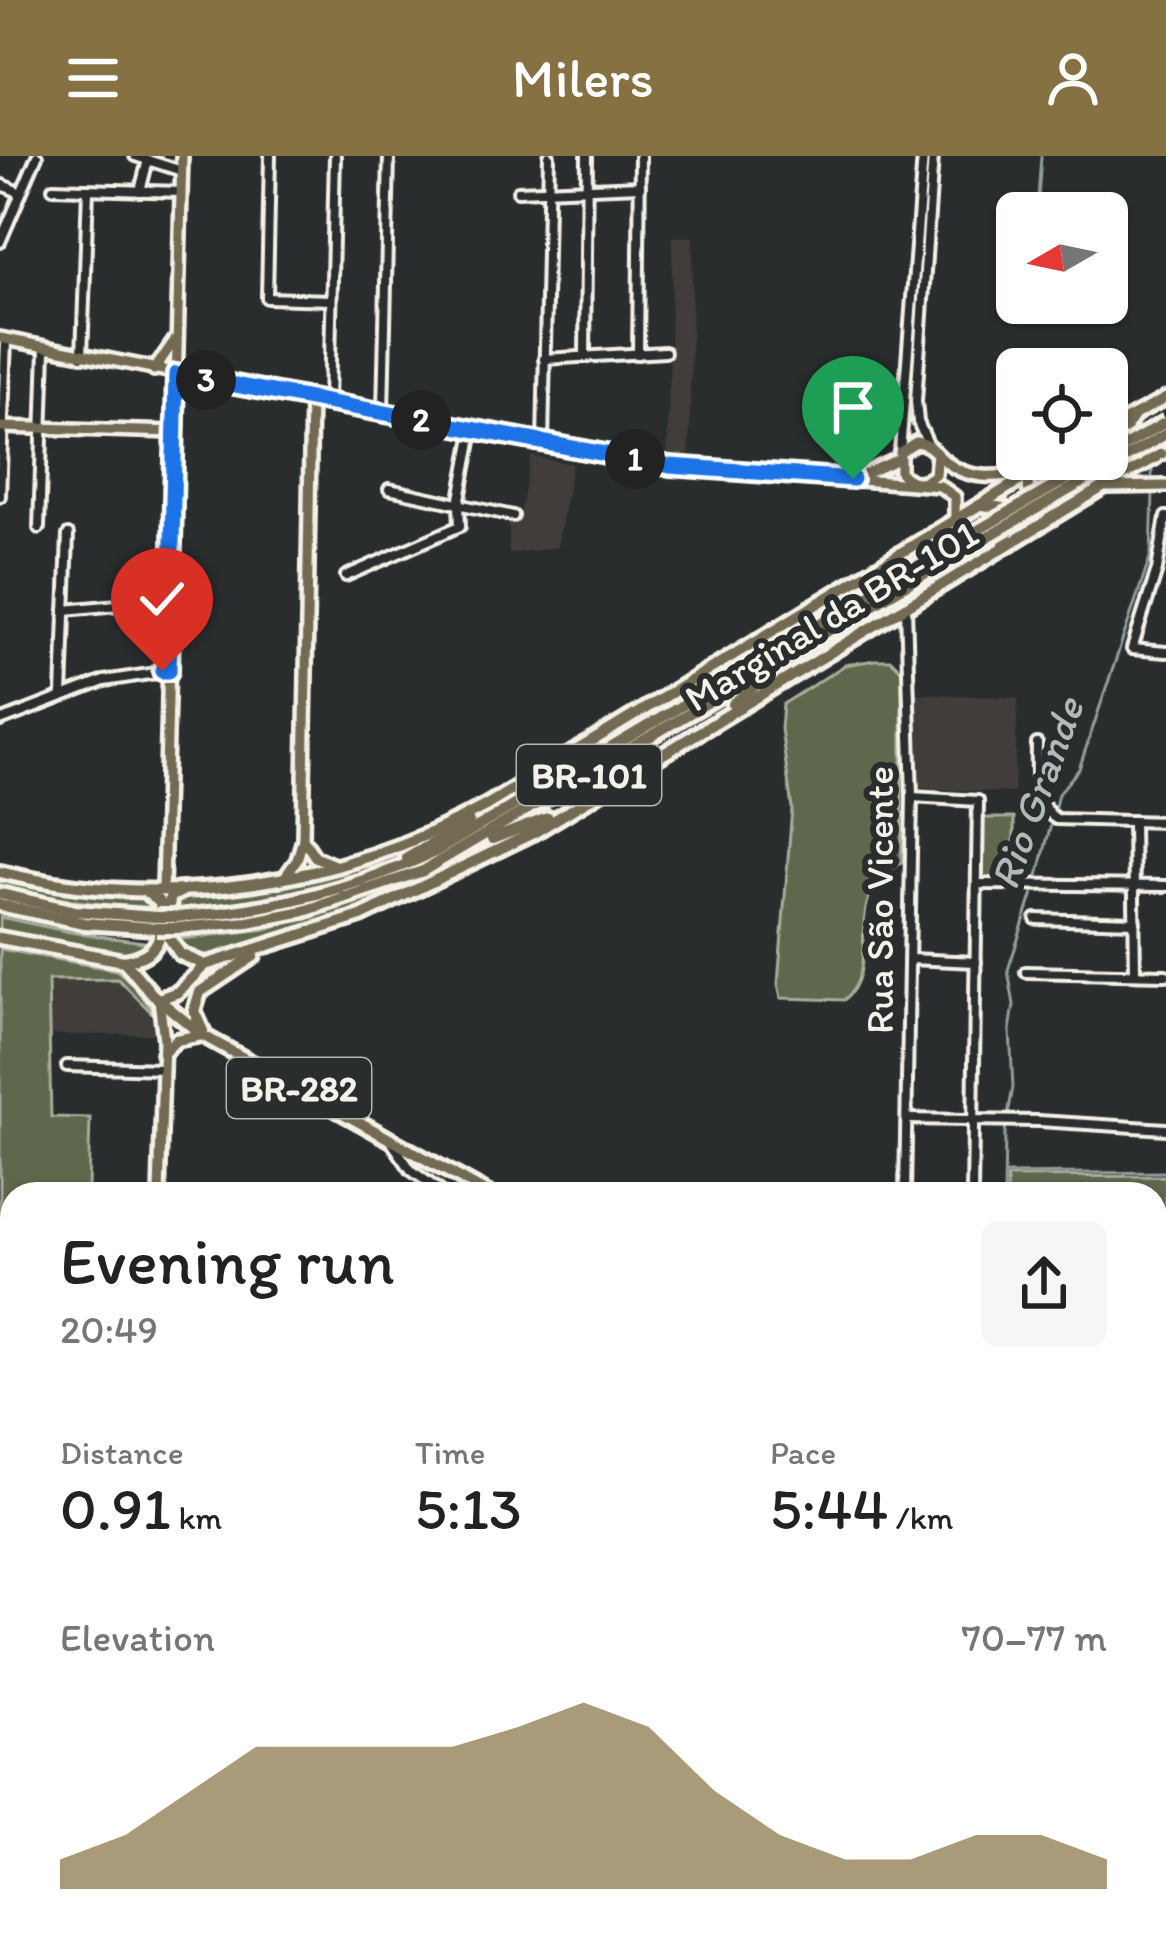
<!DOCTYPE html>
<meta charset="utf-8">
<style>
:root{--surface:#fff;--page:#f6f6f6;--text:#222;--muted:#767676;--accent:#857141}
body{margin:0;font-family:Itim,sans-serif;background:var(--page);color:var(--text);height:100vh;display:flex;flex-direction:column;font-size:45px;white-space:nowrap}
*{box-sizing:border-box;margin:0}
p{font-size:39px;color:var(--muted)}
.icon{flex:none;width:66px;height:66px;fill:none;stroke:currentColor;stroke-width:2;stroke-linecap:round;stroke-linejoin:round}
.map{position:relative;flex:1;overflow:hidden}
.details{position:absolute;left:0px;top:1026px;width:1167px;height:768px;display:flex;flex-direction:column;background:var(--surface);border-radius:36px 36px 0 0;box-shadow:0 3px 9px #0004}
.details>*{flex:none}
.needle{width:78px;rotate:261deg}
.controls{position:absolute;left:996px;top:36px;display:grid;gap:24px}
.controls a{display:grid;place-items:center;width:132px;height:132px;border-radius:18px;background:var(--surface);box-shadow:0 3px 9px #0004;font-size:60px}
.pin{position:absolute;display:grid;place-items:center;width:102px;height:102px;color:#fff;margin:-123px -51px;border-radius:50% 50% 50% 0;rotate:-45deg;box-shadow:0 0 12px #0007}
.pin .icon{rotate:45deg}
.km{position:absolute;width:60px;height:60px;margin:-30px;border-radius:50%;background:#222;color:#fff;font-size:33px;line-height:60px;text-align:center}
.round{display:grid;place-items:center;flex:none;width:126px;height:126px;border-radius:18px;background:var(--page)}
.overview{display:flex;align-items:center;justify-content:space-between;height:204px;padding:0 60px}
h1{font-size:66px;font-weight:600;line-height:90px}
.metrics{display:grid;grid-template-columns:repeat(3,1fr);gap:18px;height:204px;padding:12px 60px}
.metrics div{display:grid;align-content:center}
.metrics b{font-size:60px;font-weight:600}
.metrics small{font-size:33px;font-weight:400}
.metrics p{font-size:33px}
.chart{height:336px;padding:24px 60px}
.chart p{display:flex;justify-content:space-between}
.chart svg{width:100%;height:216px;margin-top:12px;fill:var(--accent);opacity:.7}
header{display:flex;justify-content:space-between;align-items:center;height:156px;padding:0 60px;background:var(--accent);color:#fff;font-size:54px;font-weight:600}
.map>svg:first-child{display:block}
</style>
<header><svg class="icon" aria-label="menu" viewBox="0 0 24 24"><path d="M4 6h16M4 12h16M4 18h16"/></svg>Milers<svg class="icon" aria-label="person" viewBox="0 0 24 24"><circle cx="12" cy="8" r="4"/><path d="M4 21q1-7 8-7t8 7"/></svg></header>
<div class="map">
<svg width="1166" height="1794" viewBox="0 0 1166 1794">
<rect width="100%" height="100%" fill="#2a2d2e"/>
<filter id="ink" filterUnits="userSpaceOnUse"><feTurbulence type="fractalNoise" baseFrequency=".00833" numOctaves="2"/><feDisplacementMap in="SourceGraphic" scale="24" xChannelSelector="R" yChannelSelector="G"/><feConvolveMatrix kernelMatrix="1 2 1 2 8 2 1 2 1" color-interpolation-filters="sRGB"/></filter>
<g filter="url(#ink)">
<!-- built -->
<g fill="#3f3d3a">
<path d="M 673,81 L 693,81 L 689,307 L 667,304 Z"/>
<path d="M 531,300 L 572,308 L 557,391 L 509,398 L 509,365 L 517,366 L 520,359 Z"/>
<path d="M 915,537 L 1018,542 L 1014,637 L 917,632 Z"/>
<path d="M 48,823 L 118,823 L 154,862 L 154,878 L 49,879 Z"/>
</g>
<!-- green -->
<g fill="#5e674e" stroke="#a9ac9b" stroke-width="3">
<path d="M 875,504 L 891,504 L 902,515 L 902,706 C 895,712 885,716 879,724 C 849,759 879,814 844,844 L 781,842 L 778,828 L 792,652 L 781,573 L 783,548 L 845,509 Z"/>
<path d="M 983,662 L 1014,662 L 1014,693 L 1007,694 L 1007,725 L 982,725 Z"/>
<path d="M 393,706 C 321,734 248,749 171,754 L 172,742 Z"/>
<path d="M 0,720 L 150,742 L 155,751 C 101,750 52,744 0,729 Z"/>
<path d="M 383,739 L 384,742 C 323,770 258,792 192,801 L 173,784 L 266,773 Z"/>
<path d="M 0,761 L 75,777 L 151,787 L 125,802 L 0,777 Z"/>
<path d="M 0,793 L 116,814 C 126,820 152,850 155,860 L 118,823 L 48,824 L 51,961 L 90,962 L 88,1034 L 44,1033 L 43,1038 L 12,1038 L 12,1117 L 0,1115 Z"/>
<path d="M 1166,1020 L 1166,1373 L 1155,1367 L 1155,1038 L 1007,1038 L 1007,1021 Z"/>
</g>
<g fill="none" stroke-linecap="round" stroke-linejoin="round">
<!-- stream -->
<g stroke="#8f9f9e" stroke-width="3">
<path d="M 1037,57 L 1041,0"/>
<path d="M 1040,147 L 1046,159"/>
<path d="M 1152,311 L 1152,320"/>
<path d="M 1054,655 L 1058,638 L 1079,613 L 1151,399 L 1153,336"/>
<path d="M 1037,724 L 1052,664"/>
<path d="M 1006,1018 L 1166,1016"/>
<path d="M 1004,1038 L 1005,976 L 1013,931 L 1010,874 L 1014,849 L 1008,814 L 1034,734"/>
</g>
<!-- minor casing -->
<g stroke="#f4f1e8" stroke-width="16">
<g id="minor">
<path d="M 135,0 L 182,15"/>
<path d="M 270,0 L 267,142 L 331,144"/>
<path d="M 0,28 L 21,37"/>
<path d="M 53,32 L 181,36"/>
<path d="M 140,35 L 148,4"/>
<path d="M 518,35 L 640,30"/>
<path d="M 0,86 L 37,0"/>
<path d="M 638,198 L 640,0"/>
<path d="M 82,200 L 88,33"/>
<path d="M 585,201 L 587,0"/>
<path d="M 544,203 L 665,196"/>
<path d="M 329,246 L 335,0"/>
<path d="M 383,256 L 389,0"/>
<path d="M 543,288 L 549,0"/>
<path d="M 928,288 L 918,266 L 916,245 L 933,0"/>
<path d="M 900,296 L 923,0"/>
<path d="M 389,333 L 513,360"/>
<path d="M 0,340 L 6,184"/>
<path d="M 1166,361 L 1157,414 L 1132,493 L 1166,496"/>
<path d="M 39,372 L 45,193"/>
<path d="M 346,420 L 460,370 L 459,348 L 473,275"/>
<path d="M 65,454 L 171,444"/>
<path d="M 62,539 L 68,379"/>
<path d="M 0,565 L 104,525 L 169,515"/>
<path d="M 1037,588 C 1037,613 1033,648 1056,663 L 1166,666"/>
<path d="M 912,641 L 978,645 L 972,1038"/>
<path d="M 1133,665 L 1135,818"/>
<path d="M 977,728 L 1166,730"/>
<path d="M 1036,763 L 1135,766"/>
<path d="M 910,803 L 976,806"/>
<path d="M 1026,816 L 1166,819"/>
<path d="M 67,910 L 163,913"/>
<path d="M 907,963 L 1039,965 L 1166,973"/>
<path d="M 393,988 L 411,1014 L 444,1038"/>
<path d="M 905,1038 L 912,641 L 906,452"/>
<path d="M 0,1183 L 12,1196"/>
<path d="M 0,1272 L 12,1222"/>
<path d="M 1155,1370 L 1166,1376"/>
<path d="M 0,1456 L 12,1420"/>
<path d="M 0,1457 L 12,1457"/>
<path d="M 0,1511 L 12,1511"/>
<path d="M 1155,1531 L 1166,1531"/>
<path d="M 1155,1559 L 1166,1559"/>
<path d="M 0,1566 L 12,1566"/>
<path d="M 1155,1614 L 1166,1614"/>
<path d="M 1155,1684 L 1166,1685"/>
<path d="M 0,1704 L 12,1704"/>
<path d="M 1155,1742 L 1166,1742"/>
<path d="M 0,1758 L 12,1758"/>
<path d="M 520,1782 L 521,1794"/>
<path d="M 595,1782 L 595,1794"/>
<path d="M 672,1782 L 672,1794"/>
<path d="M 747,1782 L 747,1794"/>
<path d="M 848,1782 L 848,1794"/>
<path d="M 929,1782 L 929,1794"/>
<path d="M 1005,1782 L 1006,1794"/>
<path d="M 121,1794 L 122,1782"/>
<path d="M 214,1794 L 215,1782"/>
</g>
</g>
<!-- major casing -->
<g stroke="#f4f1e8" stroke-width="18">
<g id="major">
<path d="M 0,182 L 473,275 L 670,310 L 940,330 L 955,341 L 955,364"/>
<path d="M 154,214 L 175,184"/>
<path d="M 1135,259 L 1127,271 L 1128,291 L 1144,301 L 1162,298"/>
<path d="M 0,271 L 175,276"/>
<path d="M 1107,274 L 1166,242"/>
<path d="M 937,298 L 935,318 C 923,329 910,329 900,316 L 900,296 L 916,286 C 932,288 934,297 946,306 C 972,326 1000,321 1030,315"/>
<path d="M 1029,318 C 1025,340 1034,354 1056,358"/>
<path d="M 859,321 L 898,303"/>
<path d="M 1108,328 L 1156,302"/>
<path d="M 1108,331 L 1166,330"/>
<path d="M 303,683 L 315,701 L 334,709"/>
<path d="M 284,722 L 297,704 L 303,683 L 311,243"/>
<path d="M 163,734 L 182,0"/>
<path d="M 159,843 L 164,884 L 159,1038"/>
<path d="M 326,1782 L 338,1794"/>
</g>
</g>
<!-- highway casing -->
<g stroke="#f4f1e8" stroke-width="20">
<g id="highway">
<path d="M 983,349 L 1003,352 L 1011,369 L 1004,388"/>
<path d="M 733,548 L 775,514"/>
<path d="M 492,683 L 548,662"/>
<path d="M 407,702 L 469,666"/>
<path d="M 0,716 C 163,756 340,730 487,649 L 1055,303"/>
<path d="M 0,738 L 75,755 L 156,761"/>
<path d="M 0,749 L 84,767 L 156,772"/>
<path d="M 176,761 C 268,755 351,734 435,696 L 966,381"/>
<path d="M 168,770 L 170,741 L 182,735"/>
<path d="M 177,772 L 248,766 L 304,755 L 423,715 L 972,390"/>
<path d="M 168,780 L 180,798 L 205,809"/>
<path d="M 0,782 L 124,805 C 160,800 164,779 160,746 L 146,736"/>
<path d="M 124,805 L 152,838 L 202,879 L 489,1038"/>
<path d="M 159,843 L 178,836 L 205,809 L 361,760 L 535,676 L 1103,331 L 1112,319 L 1112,305"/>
<path d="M 203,875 L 194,855 L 200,836 L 254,800"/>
<path d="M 163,897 L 176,884 L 202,879"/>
<path d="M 1155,1408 L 1166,1415"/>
</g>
</g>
<!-- minor -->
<use href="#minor" stroke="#2a2d2e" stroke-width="8"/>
<!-- major -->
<use href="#major" stroke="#726b52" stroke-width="9"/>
<!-- highway -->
<use href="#highway" stroke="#726b52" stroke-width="10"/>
<!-- highway-bridge casing -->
<g stroke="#f4f1e8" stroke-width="20" stroke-linecap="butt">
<g id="highway-bridge">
<path d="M 1107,300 L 1166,266"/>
<path d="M 966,381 L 1102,303"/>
<path d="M 972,390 L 1166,278"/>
<path d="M 156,761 L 176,761"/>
<path d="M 156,772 L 177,772"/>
</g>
</g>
<!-- highway-bridge -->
<use href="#highway-bridge" stroke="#726b52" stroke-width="10"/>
</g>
</g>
<g fill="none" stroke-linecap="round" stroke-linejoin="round" filter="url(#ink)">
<!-- route casing -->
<g stroke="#fff" stroke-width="24">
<path id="route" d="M 162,515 L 169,515 L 176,218 L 670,310 L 853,323"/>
</g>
<!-- route -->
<use href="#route" stroke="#1a73e8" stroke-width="15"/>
</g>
<g text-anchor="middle" stroke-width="12" stroke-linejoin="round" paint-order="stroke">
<!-- shield labels -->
<g fill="#2a2d2e" stroke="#b7b6b0" stroke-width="3">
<rect x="517" y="589" width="144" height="60" rx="9"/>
<rect x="227" y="902" width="144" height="60" rx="9"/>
</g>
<g font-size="36" font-weight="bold" fill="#f4f1e8">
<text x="589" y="632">BR-101</text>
<text x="299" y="945">BR-282</text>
</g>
<!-- street labels -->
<g font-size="39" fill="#f4f1e8" stroke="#2a2d2e">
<text transform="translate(831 459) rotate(-31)" y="14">Marginal da BR-101</text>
<text transform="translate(879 744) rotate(-90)" y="14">Rua São Vicente</text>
</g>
<!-- water labels -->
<g font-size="42" font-style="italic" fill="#b0bbb7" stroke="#2a2d2e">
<text transform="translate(1036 637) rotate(-70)" y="15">Rio Grande</text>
</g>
</g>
</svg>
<div class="controls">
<a><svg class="needle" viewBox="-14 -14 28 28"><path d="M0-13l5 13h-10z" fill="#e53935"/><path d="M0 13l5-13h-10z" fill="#767676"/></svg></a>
<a><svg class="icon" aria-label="locate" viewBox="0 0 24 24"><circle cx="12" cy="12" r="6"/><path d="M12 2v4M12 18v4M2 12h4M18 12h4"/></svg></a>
</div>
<div class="pin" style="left:853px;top:323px;background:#1e9e55"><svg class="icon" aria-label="arrive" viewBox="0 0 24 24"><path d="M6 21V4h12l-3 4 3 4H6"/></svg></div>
<div class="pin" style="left:162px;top:515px;background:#d93025"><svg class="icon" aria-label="check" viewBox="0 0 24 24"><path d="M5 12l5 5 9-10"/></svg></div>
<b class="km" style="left:635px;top:303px">1</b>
<b class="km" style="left:421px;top:264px">2</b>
<b class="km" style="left:206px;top:224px">3</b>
<section class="details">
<div class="overview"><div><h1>Evening run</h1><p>20:49</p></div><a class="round"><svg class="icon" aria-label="share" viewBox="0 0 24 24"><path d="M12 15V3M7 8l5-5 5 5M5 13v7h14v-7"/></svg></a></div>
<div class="metrics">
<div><p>Distance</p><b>0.91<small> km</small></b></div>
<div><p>Time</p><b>5:13</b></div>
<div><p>Pace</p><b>5:44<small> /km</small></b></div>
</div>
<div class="chart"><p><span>Elevation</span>70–77 m</p>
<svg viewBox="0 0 160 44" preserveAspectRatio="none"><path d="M0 44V38L10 33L20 24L30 15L40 15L50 15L60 15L70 11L80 6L90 11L100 24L110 33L120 38L130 38L140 33L150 33L160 38V44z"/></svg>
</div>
</section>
</div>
